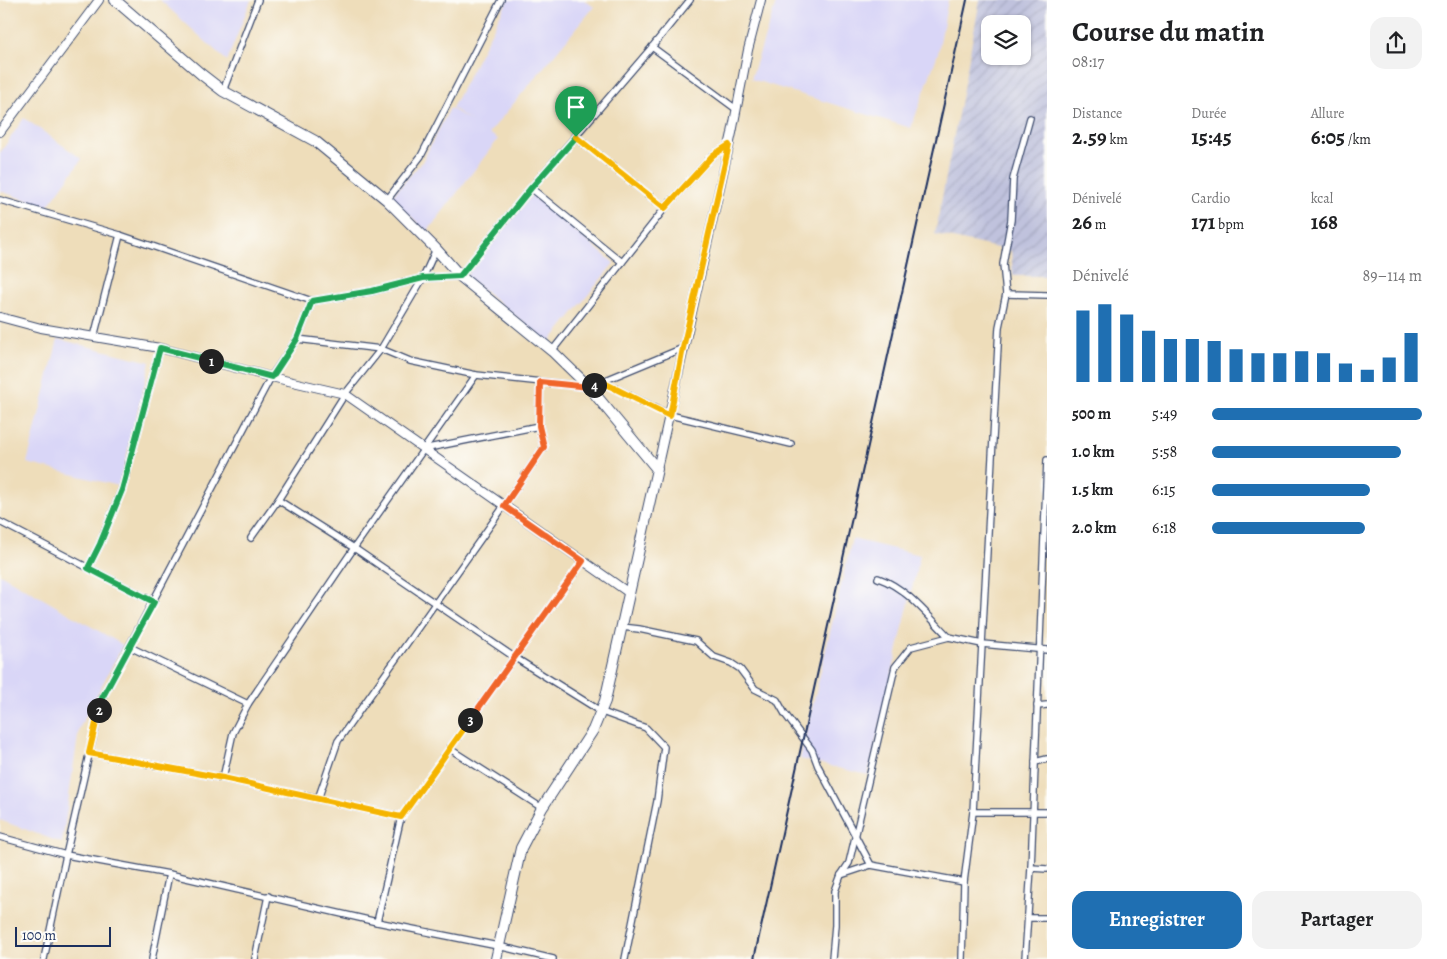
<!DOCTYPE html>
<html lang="fr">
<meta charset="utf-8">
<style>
:root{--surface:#fff;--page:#f2f2f2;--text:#202124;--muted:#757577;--accent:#1f6fb2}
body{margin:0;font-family:Alegreya,serif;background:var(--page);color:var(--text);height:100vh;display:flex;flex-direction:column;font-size:19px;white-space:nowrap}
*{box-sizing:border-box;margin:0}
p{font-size:16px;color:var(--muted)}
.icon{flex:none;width:28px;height:28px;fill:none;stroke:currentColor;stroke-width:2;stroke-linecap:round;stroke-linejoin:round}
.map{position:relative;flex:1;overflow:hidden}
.panel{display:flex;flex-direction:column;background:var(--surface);width:400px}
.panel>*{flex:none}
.tools{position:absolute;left:981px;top:15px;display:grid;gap:10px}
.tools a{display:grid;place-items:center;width:50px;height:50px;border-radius:10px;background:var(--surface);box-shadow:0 1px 4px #0004;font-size:25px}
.scale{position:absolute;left:15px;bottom:12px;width:96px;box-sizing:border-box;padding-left:5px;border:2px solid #1b2f5e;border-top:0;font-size:14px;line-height:18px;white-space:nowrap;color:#1b2f5e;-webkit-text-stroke:4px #fdfcf7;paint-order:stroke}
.pin{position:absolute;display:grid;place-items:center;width:42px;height:42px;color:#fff;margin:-51px -21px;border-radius:50% 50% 50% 0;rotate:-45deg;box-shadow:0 0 5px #0007}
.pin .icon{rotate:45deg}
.km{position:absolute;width:25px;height:25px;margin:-12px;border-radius:50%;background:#222;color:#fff;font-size:14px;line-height:25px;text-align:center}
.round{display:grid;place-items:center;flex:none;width:52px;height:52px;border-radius:15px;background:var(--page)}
.overview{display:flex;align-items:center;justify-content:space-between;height:85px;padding:0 25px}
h1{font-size:28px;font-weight:700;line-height:38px}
.stats{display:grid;grid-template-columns:repeat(3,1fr);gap:8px;height:85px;padding:5px 25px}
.stats div{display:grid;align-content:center}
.stats b{font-size:21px;font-weight:700}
.stats small{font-size:14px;font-weight:400}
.stats p{font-size:14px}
.chart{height:140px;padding:10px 25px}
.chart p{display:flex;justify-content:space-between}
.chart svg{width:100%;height:90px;margin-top:5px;stroke:var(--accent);stroke-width:6}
.primary-button{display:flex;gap:10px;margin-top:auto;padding:10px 25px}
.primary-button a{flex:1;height:58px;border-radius:15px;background:var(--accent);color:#fff;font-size:20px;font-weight:700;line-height:58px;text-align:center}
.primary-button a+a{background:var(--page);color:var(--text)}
ul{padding:0 25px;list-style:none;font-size:16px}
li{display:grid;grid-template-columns:80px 60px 1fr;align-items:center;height:38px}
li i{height:12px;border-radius:6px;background:var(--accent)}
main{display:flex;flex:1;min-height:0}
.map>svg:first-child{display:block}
</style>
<main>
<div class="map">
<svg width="1047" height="959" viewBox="0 0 1047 959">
<defs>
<pattern id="industrial-furrows" width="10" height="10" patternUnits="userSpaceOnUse" patternTransform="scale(1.25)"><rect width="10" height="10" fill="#c0c2dd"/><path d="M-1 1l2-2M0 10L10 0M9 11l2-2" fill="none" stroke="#a4a7c0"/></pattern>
</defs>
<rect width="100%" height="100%" fill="#fdfcf7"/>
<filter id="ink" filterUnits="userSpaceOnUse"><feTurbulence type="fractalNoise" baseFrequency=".02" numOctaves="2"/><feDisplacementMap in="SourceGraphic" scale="10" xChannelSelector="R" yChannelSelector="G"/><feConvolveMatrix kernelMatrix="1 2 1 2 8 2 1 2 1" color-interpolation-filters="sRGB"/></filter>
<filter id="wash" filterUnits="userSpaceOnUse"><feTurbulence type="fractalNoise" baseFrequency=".0096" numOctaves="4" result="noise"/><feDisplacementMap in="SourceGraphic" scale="20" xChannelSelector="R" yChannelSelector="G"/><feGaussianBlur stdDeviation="1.12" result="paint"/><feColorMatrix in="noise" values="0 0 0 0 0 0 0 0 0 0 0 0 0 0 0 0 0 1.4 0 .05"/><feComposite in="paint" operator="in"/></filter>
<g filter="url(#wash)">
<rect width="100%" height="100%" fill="#eeddba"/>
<!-- built -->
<g fill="#d9d6f7">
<path d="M 160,0 L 251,0 L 227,61 Z"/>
<path d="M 508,0 L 584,0 L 594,7 L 489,133 L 498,139 L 427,232 L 391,197 L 422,162 L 450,108 L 473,122 L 452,108 Z"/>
<path d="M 777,0 L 948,0 L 938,53 L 911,128 L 751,79 Z"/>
<path d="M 24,118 L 82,159 L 47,207 L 0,191 L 0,153 Z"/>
<path d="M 532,195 L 614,263 L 549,343 L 466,276 Z"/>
<path d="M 58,339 L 150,362 L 119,486 L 27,463 Z"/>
<path d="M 852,539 L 920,555 L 868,775 L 800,759 Z"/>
<path d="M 0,574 L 123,645 L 79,729 L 62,843 L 0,820 Z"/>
</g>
<!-- industrial -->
<path fill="url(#industrial-furrows)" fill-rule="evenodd" d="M 980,0 L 1047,0 L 1047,276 L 1013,276 L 1011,251 L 935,234 ZM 990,24 L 1022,24 L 1022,56 L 990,56 Z"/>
</g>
<g filter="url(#ink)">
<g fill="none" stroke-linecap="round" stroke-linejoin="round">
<!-- minor casing -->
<g stroke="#3b496c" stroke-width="8">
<g id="minor">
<path d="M 652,47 L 736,109"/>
<path d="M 223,91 L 258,0"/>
<path d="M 576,137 L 665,208"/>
<path d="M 531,188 L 622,262"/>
<path d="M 0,200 L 120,235 L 312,301 L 373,291 L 423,278 L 460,276 L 531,188 L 652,47 L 690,0"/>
<path d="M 387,200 L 421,156 L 501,0"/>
<path d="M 1006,294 L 1047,295"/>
<path d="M 94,337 L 120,235"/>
<path d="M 297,339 L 381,349 L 410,361 L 476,375 L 589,387 L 683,348"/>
<path d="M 552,351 L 665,208 L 713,155 L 729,145"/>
<path d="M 602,382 L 670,415 L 791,444"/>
<path d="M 423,449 L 539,426"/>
<path d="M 278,500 L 354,548 L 514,657 L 602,712 L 646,728 L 664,747 L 657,801 L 625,959"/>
<path d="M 0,522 L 154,602"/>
<path d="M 251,538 L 278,500 L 345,394 L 381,349 L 423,278 L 436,249"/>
<path d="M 88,568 L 100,544 L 122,489 L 160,348"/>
<path d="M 878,578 C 907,588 928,616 949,637"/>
<path d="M 622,627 L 639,629 L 696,641 L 714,657 L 731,663 L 740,669 L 755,689 L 777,700 L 785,714 L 812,750 L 818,766 L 871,865"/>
<path d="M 130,647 L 248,704"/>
<path d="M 1037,706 L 1047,705"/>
<path d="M 450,749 L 542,808"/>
<path d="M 89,753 L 223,778 L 401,817"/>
<path d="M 1035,762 L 1047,759"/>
<path d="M 223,778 L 233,733 L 248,704 L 354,548 L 476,375"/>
<path d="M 318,799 L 338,741 L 504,506 L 544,447 L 539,426 L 540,382"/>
<path d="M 973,812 L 1047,812"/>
<path d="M 0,837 L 66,855 L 169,874 L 377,922 L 498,946 L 553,959"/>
<path d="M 1031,868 L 1047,869"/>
<path d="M 841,875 L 871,865 L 964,882"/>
<path d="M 1028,918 L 1047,918"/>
<path d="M 377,922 L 401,817 L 583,561"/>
<path d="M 44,959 L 66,855 L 102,698 L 271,377 L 297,339 L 312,301"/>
<path d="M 152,959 L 169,874"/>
<path d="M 255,959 L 268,896"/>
<path d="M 832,959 L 835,925 L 835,891 L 841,875 L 849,863 L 895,667 L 911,647 L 949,637 L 982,644 L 1047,650"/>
<path d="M 962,959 L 964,882 L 973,812 L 999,327 L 1006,294 L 1003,264 L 1011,220 L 1013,179 L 1030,118"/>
<path d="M 1025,959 L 1031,868 L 1047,460"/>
</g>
</g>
<!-- secondary casing -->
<g stroke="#3b496c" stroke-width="10">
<g id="secondary">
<path d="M 0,132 L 99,0"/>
<path d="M 0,317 L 41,328 L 160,348 L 271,377 L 345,394 L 629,593"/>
<path d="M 657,469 L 732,133 L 748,50 L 761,0"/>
</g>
</g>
<!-- trunk casing -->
<g stroke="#3b496c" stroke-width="12">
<path id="trunk" d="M 115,0 L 201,74 L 223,91 L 315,141 L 387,200 L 436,249 L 460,276 L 552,351 L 589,387 L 657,469 L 605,701 L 593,730 L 542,808 L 521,848 L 496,959"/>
</g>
<!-- minor -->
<use href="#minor" stroke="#fff" stroke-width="5.5"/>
<!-- secondary -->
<use href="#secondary" stroke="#fff" stroke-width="8"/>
<!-- trunk -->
<use href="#trunk" stroke="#fff" stroke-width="10"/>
<!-- rail -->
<path stroke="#1b2f5e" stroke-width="2" d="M 754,959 L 967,0"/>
</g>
</g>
<g fill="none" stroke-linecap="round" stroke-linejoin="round" filter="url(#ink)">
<!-- split-1 casing -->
<g stroke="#fff" stroke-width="10">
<path id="split-1" d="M 211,361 L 272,377 L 297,339 L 312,301 L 372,291 L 423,278 L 460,276 L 531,188 L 576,137"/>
</g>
<!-- split-2 casing -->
<g stroke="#fff" stroke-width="10">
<path id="split-2" d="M 99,710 L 102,698 L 154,602 L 88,568 L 100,544 L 122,490 L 160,348 L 211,361"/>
</g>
<!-- split-3 casing -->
<g stroke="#fff" stroke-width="10">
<path id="split-3" d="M 99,710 L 89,753 L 223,778 L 401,817 L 470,720"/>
</g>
<!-- split-4 casing -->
<g stroke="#fff" stroke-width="10">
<path id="split-4" d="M 470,720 L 583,561 L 504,506 L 544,447 L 539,426 L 540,382 L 589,387 L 594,385"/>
</g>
<!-- split-5 casing -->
<g stroke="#fff" stroke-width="10">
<path id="split-5" d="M 576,137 L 665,208 L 713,155 L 729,145 L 683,348 L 670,416 L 602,382 L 594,385"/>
</g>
<!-- split-1 -->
<use href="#split-1" stroke="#22a559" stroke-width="6"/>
<!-- split-2 -->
<use href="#split-2" stroke="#22a559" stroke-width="6"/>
<!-- split-3 -->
<use href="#split-3" stroke="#f5b400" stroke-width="6"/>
<!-- split-4 -->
<use href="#split-4" stroke="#f0652b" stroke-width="6"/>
<!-- split-5 -->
<use href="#split-5" stroke="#f5b400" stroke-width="6"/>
</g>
</svg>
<div class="tools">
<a><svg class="icon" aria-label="layers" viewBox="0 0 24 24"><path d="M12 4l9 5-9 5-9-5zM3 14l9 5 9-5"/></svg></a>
</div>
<div class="scale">100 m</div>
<div class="pin" style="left:576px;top:137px;background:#1e9e55"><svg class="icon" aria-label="arrive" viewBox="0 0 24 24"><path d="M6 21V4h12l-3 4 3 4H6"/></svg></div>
<b class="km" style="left:211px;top:361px">1</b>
<b class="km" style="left:99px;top:710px">2</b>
<b class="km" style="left:470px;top:720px">3</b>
<b class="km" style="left:594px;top:385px">4</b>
</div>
<section class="panel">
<div class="overview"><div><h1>Course du matin</h1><p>08:17</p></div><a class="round"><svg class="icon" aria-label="share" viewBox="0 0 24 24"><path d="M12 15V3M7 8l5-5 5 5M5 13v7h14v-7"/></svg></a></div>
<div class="stats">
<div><p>Distance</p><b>2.59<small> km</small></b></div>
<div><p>Durée</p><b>15:45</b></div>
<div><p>Allure</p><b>6:05<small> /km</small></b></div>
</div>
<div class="stats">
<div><p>Dénivelé</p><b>26<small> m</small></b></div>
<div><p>Cardio</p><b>171<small> bpm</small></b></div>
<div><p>kcal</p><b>168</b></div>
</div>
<div class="chart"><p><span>Dénivelé</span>89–114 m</p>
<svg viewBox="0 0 160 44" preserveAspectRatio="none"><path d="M5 44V9M15 44V6M25 44V11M35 44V19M45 44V23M55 44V23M65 44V24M75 44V28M85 44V30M95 44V30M105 44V29M115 44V30M125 44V35M135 44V38M145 44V32M155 44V20"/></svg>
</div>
<ul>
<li><b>500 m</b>5:49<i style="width:100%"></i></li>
<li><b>1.0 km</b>5:58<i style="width:90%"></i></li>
<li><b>1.5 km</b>6:15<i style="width:75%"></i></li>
<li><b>2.0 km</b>6:18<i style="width:73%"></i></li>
</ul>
<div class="primary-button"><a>Enregistrer</a><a>Partager</a></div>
</section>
</main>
